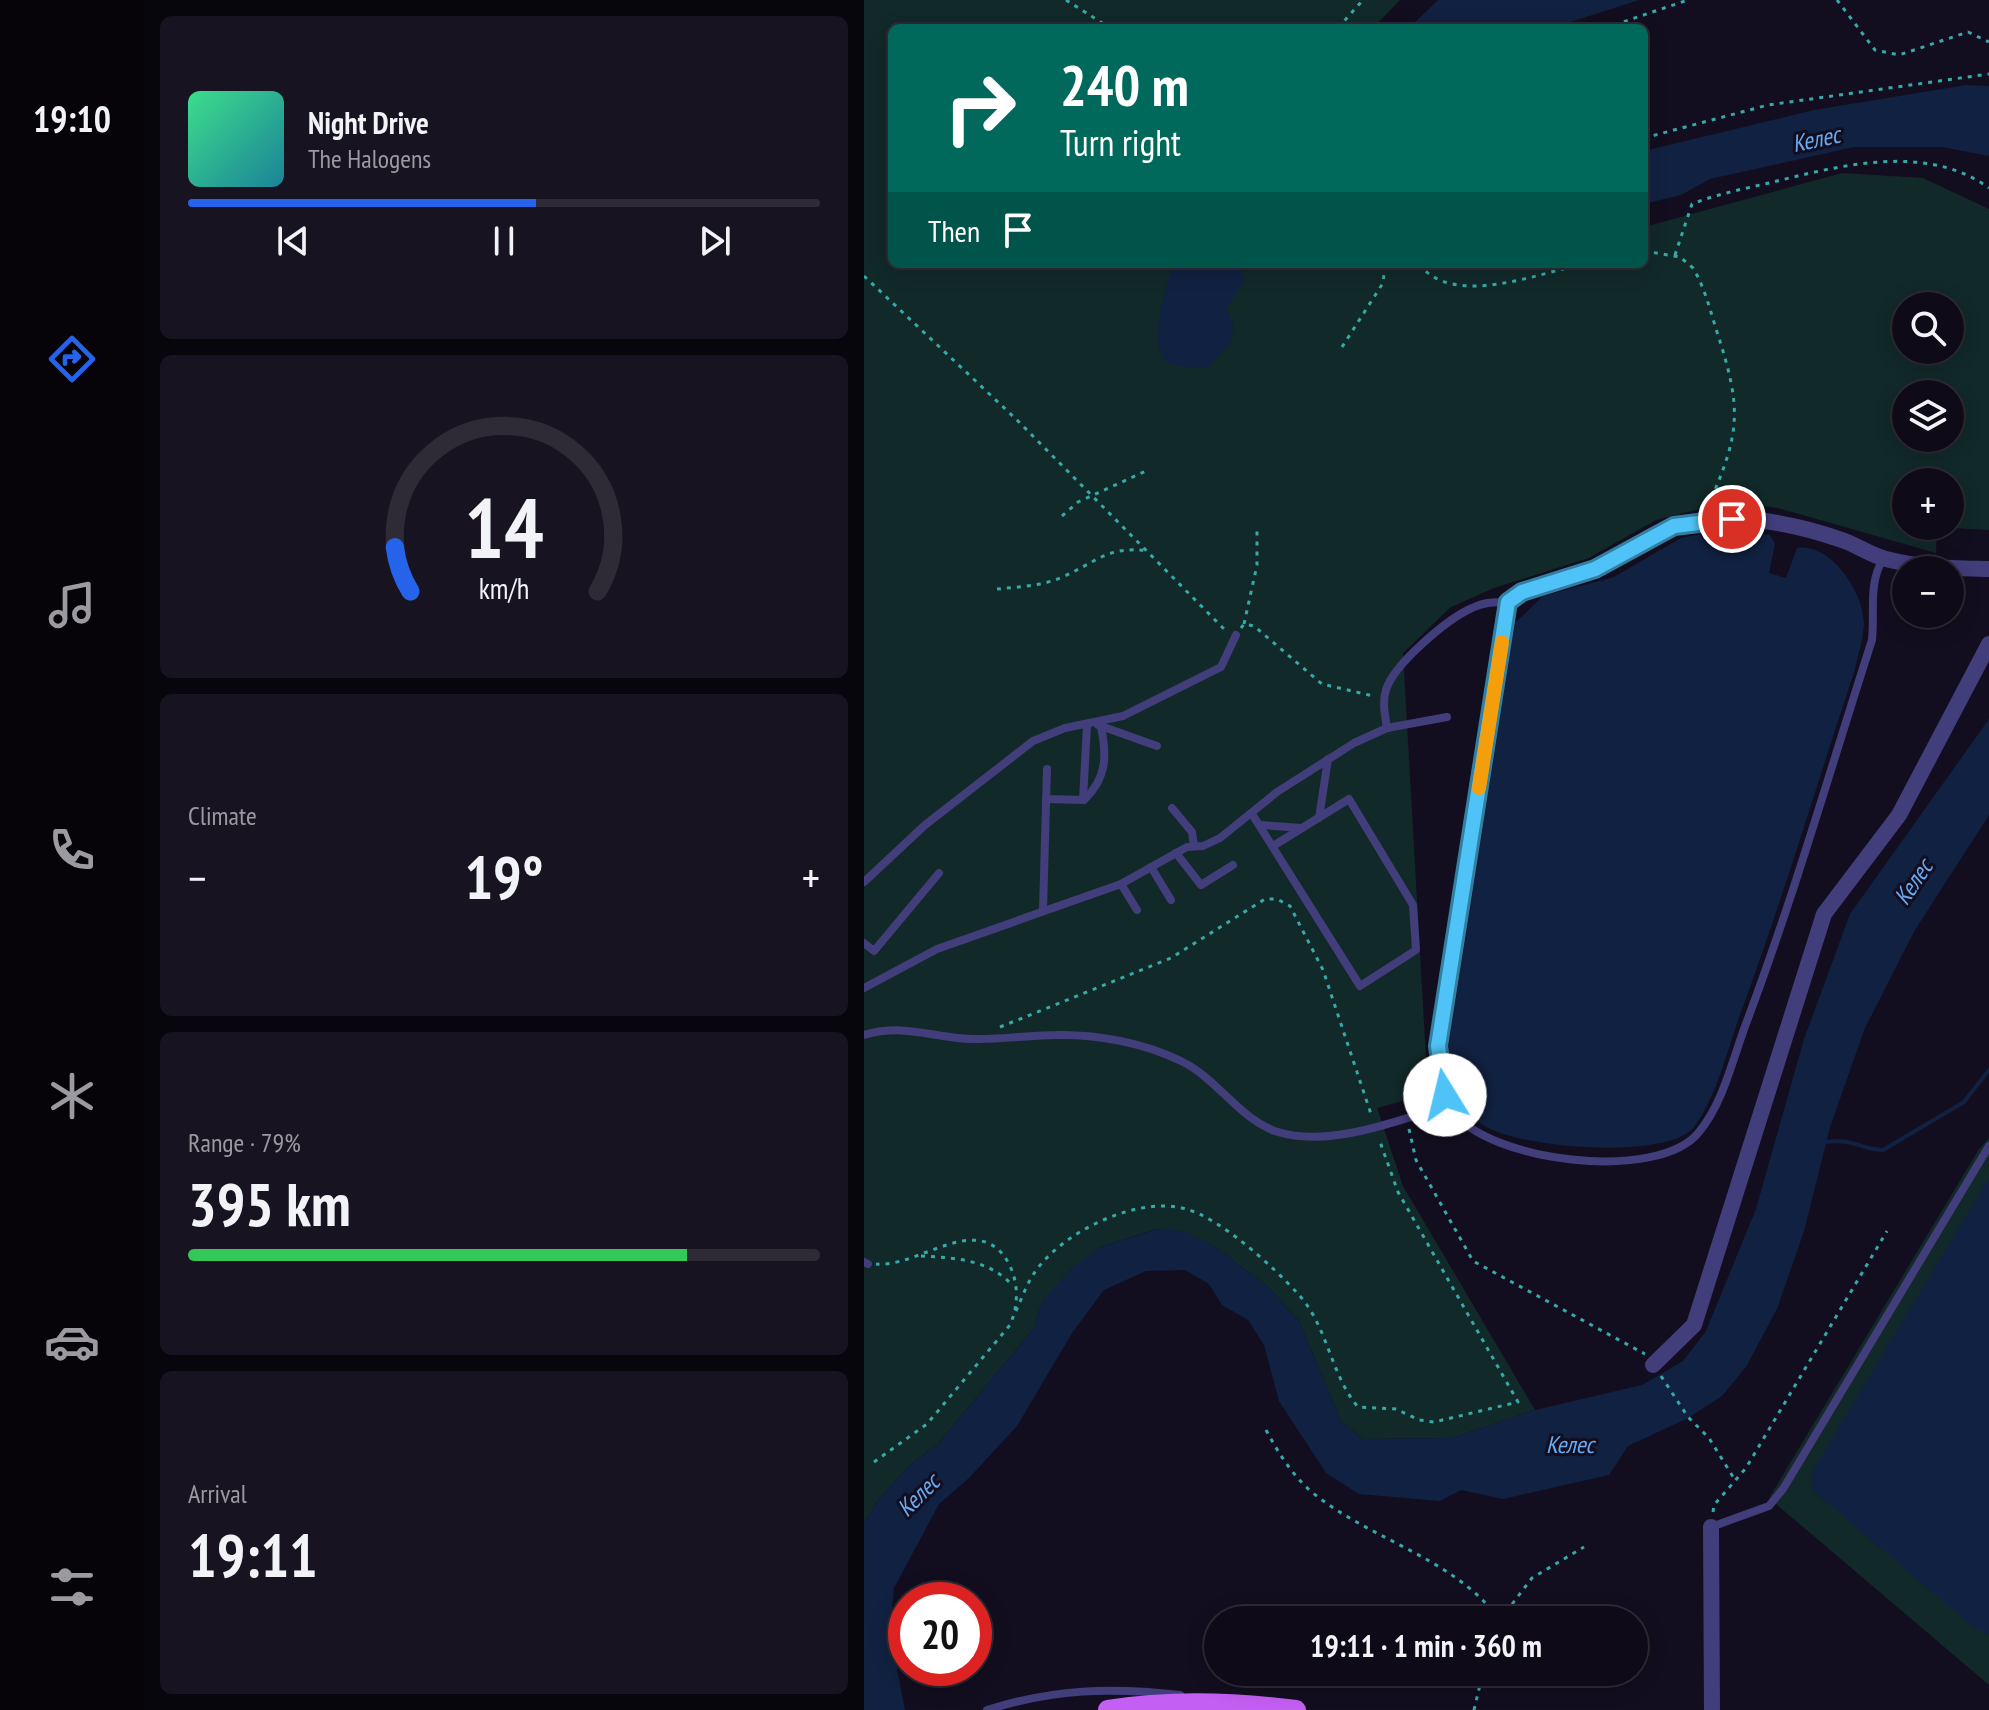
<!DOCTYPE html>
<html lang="en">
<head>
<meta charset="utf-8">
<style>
	body { margin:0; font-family:"PT Sans Narrow",sans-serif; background:#171320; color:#f1f3f6; height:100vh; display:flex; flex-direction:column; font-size:30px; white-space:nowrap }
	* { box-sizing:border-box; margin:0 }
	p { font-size:26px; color:#9b9aa1 }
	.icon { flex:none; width:44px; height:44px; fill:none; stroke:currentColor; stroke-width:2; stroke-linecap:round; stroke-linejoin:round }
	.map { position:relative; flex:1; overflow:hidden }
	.panel { display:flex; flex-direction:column; gap:16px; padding:16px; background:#08060d; width:720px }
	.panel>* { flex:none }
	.hud { position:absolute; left:24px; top:24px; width:760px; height:244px; border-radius:12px; box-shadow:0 4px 20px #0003,0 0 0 2px #2e2b36; background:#00695c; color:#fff; overflow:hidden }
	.buttons { position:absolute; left:1028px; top:292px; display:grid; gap:16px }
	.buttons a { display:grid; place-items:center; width:72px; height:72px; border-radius:50%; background:#0e0a17; box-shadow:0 4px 20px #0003,0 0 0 2px #2e2b36; font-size:40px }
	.speed { position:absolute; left:24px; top:1582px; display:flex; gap:16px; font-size:40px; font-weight:700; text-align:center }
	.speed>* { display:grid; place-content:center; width:104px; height:104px; border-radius:50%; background:#0e0a17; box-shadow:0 4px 20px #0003,0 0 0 2px #2e2b36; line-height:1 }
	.speed .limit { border:12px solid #d22; background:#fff; color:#111 }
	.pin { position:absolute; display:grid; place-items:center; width:68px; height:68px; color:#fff; margin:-34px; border:4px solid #fff; border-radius:50%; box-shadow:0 2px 8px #0007 }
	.me { position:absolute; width:88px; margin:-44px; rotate:351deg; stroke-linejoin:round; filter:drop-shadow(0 0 6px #0008) }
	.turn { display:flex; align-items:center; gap:28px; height:168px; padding:0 40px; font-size:36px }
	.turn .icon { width:104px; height:104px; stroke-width:2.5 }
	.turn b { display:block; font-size:56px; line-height:68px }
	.then { display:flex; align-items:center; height:76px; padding:0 40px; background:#0003; gap:16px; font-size:30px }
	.big { font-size:60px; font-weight:700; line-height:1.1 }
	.panel .widget { flex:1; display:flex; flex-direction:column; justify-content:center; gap:12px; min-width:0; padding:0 28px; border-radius:12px; background:#171320 }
	.panel .dial { align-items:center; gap:0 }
	.dial svg { height:208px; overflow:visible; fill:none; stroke:#2e2b36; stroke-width:7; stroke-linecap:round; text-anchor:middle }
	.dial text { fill:#f1f3f6; stroke:none }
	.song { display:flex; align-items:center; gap:24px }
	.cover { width:96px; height:96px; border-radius:12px; background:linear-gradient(135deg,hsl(150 70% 55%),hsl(190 70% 35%)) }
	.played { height:8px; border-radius:4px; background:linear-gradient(90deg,#2563eb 55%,#2e2b36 55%) }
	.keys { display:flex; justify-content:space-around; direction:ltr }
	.heat { display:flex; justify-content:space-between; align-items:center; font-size:44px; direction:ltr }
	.charge { height:12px; border-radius:6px; background:linear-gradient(90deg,#34c759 79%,#2e2b36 0) }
	.trip { position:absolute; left:340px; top:1606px; width:444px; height:80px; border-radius:40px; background:#0e0a17; box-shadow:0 4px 20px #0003,0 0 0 2px #2e2b36; font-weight:700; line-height:80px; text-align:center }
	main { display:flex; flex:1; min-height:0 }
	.tab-bar { display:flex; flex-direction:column; width:144px; justify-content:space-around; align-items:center; background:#060409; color:#9b9aa1 }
	.tab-bar .icon { width:56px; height:56px }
	.tab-bar .current { color:#2563eb }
	.tab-bar b { font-size:36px; color:#f1f3f6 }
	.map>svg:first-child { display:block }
</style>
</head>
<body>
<main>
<nav class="tab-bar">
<b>19:10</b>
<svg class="icon current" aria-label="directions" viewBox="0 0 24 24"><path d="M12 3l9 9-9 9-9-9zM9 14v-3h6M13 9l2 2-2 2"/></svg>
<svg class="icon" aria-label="music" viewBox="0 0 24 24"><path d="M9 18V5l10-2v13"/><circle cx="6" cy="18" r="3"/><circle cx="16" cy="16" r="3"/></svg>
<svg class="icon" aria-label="phone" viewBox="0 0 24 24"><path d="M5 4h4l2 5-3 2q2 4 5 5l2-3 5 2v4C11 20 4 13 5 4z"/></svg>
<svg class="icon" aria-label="climate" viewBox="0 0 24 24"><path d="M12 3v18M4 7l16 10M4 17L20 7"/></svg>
<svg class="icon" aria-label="car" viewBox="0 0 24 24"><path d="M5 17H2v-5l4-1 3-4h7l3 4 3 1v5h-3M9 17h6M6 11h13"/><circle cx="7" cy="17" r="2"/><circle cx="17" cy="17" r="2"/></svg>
<svg class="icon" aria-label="filters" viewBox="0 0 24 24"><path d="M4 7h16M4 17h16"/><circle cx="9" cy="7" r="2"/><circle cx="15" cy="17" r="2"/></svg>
</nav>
<section class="panel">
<div class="widget">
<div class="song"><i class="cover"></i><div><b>Night Drive</b><p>The Halogens</p></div></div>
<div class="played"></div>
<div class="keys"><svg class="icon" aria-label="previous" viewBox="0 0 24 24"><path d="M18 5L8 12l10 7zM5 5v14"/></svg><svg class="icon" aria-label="pause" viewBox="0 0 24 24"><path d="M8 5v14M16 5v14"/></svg><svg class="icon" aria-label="next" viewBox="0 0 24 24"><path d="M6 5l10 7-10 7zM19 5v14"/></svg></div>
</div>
<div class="widget dial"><svg viewBox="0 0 100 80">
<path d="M14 69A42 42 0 1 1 86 69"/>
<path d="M14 69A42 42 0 0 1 8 52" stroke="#2563eb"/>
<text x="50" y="56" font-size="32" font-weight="700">14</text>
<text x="50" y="72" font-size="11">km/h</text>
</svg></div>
<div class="widget"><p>Climate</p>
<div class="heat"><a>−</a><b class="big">19°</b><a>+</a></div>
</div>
<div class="widget"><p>Range · 79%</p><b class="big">395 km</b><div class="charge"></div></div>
<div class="widget"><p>Arrival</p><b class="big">19:11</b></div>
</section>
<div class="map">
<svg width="1125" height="1710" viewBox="0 0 1125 1710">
	<rect width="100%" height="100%" fill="#120e1f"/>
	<g fill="#122929" fill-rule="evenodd">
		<path d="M0,0H536L509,28H28V264H780V227L978,173L1059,178L1125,209V530L1073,527L1072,553L914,508L864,502L792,520L725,558L630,588L587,607L539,653L564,1094L513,1108L539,1186L671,1410L588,1438L499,1439L477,1421L435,1321L403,1286L351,1247L292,1229L236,1247L179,1300L170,1328L74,1444L47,1464L15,1499L0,1523ZM1042,306H1086V350H1042ZM1042,394H1086V438H1042ZM1042,482H1086V526H1042Z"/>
		<path d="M1125,1138V1685L905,1498L1115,1149Z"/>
	</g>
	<g fill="#112141">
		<path d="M574,0H775L688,28H545Z"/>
		<path d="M1102,85L1125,86V156L1078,147H990L846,179L817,195L780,204V151L950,110Z"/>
		<path d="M309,264H377L380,281L362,309L369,324L368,341L344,367C334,367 323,368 313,366C275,358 304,286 309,264Z"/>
		<path d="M866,528L906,535L911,544L905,573L922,578L933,548C967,542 1001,594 1000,625C999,639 994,655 991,669C953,784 918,901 876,1015C863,1051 853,1096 830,1127C803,1161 653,1148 619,1125C595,1108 588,1078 584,1050L651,623L679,596L750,577L817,538Z"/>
		<path d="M1125,719V815L1051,930L1001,1028L966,1127L940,1231L913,1309L882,1367L858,1396L824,1418L764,1446L745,1475L639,1499L597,1490L576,1501L495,1494L462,1473L415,1401L400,1345L384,1320L358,1305L345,1284L321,1270L282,1271L240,1290L208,1333L153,1426L105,1478L75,1504L30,1588L26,1632L41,1710H0V1523L15,1499L47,1464L74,1444L170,1328L179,1300L206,1270L236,1247L293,1229L320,1231L351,1247L403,1286L435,1321L477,1421L499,1439L588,1438L671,1410L778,1385L819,1361L842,1331L892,1209L940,1039L986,914Z"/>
		<path d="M1125,1178V1635L1109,1627L949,1491L948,1472Z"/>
	</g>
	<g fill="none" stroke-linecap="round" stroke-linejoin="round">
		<path stroke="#112141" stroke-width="4" d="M961,1142C991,1138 993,1149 1019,1150L1100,1102L1125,1070"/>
		<g stroke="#36a9a9" stroke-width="3" stroke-dasharray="4 6" stroke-linecap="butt">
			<path d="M202,0L246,28"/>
			<path d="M973,0L1011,50L1035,55L1104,32L1125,42"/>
			<path d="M95,28L96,27"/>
			<path d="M474,28L499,0"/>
			<path d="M741,28L824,0"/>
			<path d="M780,138L904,105L1125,74"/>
			<path d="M780,251L816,257L829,268C841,288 846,310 853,332C878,409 877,432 844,506"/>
			<path d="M811,255L828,204C853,194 879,189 905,183C974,166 1062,142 1125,188"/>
			<path d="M555,264C589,308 672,274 719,264"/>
			<path d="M0,276L152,419L362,631"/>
			<path d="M478,347L519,283L521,264"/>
			<path d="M198,516L214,502L282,471"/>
			<path d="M133,589C154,587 177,586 196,578C232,563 243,545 285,551"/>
			<path d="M380,624L393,565V526"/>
			<path d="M377,628L380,624L390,626L458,684L509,696"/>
			<path d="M136,1027L307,958L401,899H413L426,906L459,970L508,1117"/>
			<path d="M545,1129L552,1160L609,1261L781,1354"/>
			<path d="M57,1256C91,1258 125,1259 149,1286"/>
			<path d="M152,1311C158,1298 163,1283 171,1272C198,1232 274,1195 322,1209C356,1218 410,1267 434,1294C464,1326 466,1374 494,1407L532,1409L555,1420L570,1422L654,1402L534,1192L515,1139"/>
			<path d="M797,1376L824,1417L845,1438L871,1480"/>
			<path d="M402,1430C415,1454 428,1475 449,1493C508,1541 589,1557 636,1620"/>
			<path d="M10,1462L63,1424L146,1325C154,1307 155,1285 146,1266C117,1207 56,1268 12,1264"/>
			<path d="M849,1512L850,1505L882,1468L1023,1231"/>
			<path d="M636,1620L668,1578L720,1547"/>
			<path d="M610,1710L619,1672"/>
		</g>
		<g stroke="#423d7b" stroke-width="8">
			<path d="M234,725L293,746"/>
			<path d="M523,728C521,715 518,702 522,690C529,665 583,619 608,608C620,602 631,602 644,602L574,1046C575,1068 576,1092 589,1111C624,1162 795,1183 835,1132C860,1102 869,1057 883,1021C930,896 967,767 1008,640C1011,611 1004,584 1019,559"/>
			<path d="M182,799L219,800L223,725"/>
			<path d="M220,800C243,778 243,756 237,727"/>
			<path d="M308,808L328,832L330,846"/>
			<path d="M388,814L496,986L552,950L549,905L485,799L409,846"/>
			<path d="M455,818L464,759"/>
			<path d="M396,825L438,828"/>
			<path d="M312,853L337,885L369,865"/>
			<path d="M287,867L307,900"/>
			<path d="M0,882L61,825L169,741L201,728L259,716L357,667L372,635"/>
			<path d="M257,884L273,910"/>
			<path d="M179,910L183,769"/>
			<path d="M0,943L10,951L75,873"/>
			<path d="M0,988L73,949L257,884L323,847L339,846L356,838L413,792L490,743L523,728L583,717"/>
			<path d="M0,1035C42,1023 68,1038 108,1039C136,1040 165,1035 193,1035C233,1034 280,1043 317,1061C353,1078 377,1121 414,1132C467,1148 534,1120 586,1105"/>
			<path d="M0,1262L4,1264"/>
			<path d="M847,1527L905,1506L919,1489L1125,1146"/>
			<path d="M123,1710C189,1689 247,1687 316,1695"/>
		</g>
		<g stroke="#423d7b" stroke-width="16">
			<path d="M644,602C671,583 705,581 735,567C761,555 782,535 810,526C862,510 927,522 978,540C993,545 1006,555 1022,559C1056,568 1090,568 1125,569"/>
			<path d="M789,1365L830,1325L960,914L1035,815L1125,644"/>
			<path d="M847,1527L848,1710"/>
		</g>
		<path stroke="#c45ff4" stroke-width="20" d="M244,1710C307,1700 369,1702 432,1710"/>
	</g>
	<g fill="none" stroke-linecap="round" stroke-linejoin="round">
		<g stroke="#337fa1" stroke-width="20">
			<path id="route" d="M581,1095L574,1046L644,602L658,592L731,569L810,526L868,519"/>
		</g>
		<use href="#route" stroke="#4fc3f7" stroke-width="14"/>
		<path stroke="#f59e0b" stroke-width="14" d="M615,788L638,642"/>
	</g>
	<g text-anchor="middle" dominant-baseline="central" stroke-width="6" stroke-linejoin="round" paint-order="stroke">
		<g font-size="24" font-style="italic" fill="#66abf4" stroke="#120e1f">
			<text transform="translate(952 139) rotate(-12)">Келес</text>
			<text transform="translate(1049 882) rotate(-56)">Келес</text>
			<text x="706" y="1444">Келес</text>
			<text transform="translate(54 1495) rotate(-45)">Келес</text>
		</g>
	</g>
</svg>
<div class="buttons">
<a><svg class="icon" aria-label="search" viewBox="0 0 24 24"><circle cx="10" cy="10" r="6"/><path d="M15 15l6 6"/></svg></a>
<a><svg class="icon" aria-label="layers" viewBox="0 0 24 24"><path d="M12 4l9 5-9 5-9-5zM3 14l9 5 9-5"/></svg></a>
<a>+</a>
<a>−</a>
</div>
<div class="speed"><div class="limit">20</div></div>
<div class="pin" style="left:868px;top:519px;background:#d93025"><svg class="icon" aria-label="arrive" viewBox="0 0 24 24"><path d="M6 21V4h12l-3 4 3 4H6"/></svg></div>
<svg class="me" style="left:581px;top:1095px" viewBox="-20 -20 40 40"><circle r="19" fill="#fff"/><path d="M0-13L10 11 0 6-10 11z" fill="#4fc3f7"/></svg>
<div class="trip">19:11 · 1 min · 360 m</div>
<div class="hud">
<div class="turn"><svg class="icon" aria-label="right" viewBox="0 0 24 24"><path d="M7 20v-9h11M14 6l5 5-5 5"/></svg><div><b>240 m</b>Turn right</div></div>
<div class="then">Then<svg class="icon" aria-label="arrive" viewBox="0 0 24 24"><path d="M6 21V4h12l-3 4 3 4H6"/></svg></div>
</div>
</div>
</main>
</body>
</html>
